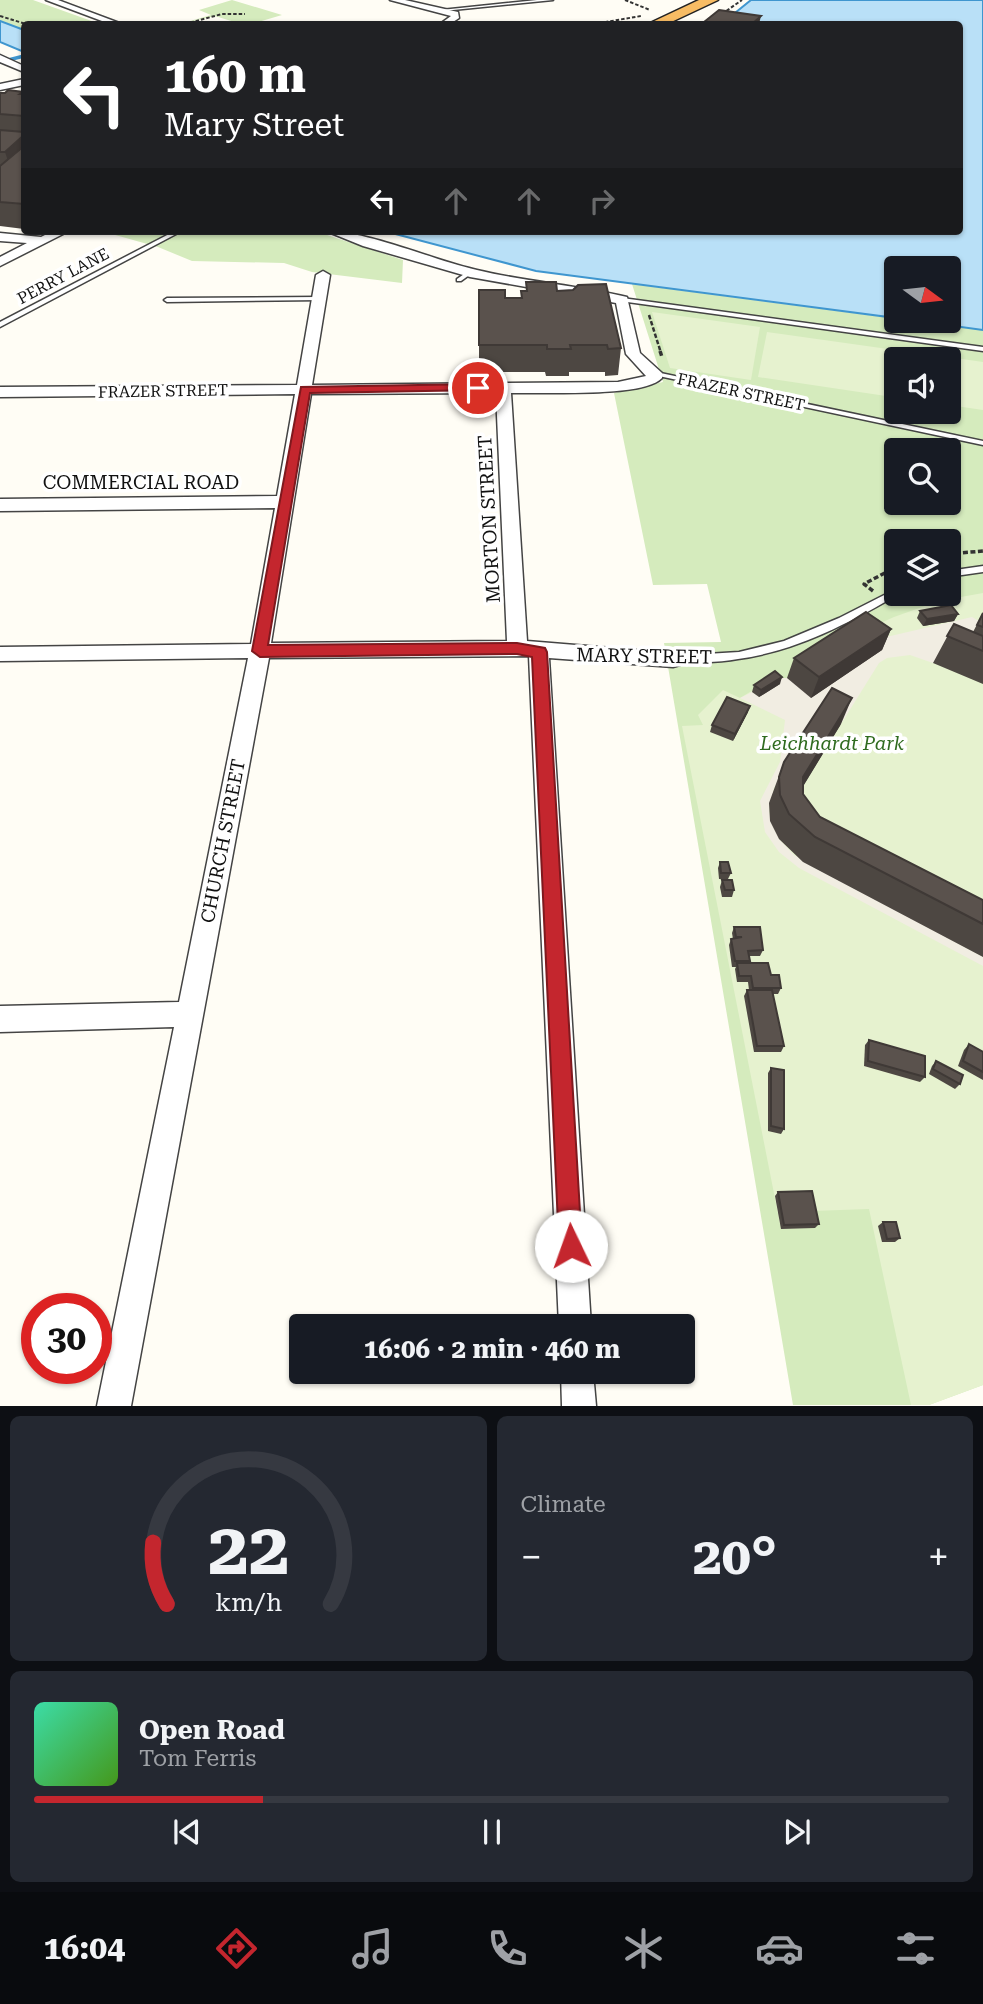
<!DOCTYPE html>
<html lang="en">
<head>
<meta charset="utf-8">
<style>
	body { margin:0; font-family:"Roboto Serif",serif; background:#242831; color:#f1f3f6; height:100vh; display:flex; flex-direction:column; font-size:26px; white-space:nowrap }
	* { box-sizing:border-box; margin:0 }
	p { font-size:23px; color:#9ea1a6 }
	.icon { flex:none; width:38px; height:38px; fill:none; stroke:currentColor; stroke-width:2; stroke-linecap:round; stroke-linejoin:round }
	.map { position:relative; height:1406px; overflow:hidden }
	.details { display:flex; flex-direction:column; gap:10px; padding:10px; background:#0d0f14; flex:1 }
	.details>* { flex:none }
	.banner { position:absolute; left:21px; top:21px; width:942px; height:214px; border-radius:7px; box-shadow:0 2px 5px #0004; background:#202124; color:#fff; overflow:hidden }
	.needle { width:46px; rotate:105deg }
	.fabs { position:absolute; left:884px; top:256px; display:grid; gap:14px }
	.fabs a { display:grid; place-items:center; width:77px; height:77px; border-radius:7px; background:#171b24; box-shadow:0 2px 5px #0004; font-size:35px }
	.speed { position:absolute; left:21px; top:1293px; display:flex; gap:14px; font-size:35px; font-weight:700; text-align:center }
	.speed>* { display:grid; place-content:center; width:91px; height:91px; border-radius:50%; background:#171b24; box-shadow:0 2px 5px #0004; line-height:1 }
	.speed .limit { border:10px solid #d22; background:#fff; color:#111 }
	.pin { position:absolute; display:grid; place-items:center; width:60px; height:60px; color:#fff; margin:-30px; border:4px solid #fff; border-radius:50%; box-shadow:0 2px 7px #0007 }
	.me { position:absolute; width:77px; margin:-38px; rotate:357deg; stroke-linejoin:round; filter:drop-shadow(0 0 5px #0008) }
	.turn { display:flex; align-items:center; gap:24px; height:147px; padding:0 28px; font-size:32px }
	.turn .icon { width:91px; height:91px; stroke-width:2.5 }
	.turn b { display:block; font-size:49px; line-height:60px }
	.lanes { display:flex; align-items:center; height:66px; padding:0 28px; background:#0003; justify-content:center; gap:35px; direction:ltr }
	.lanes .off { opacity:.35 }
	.big { font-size:52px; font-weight:700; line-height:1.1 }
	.details .widget { flex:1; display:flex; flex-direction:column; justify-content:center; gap:10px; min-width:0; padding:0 24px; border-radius:10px; background:#242831 }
	.details .dial { align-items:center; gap:0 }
	.dial svg { height:182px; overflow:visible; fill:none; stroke:#363941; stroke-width:7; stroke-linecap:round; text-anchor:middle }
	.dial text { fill:#f1f3f6; stroke:none }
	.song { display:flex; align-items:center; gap:21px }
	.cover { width:84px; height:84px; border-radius:10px; background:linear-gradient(135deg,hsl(160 70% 55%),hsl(100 70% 35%)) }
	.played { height:7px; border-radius:4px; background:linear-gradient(90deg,#c4262e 25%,#363941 25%) }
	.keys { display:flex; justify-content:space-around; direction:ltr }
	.heat { display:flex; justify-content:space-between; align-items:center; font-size:38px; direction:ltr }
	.details .tiles { flex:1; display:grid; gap:10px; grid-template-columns:1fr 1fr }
	.widget:last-child { grid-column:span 2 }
	.trip { position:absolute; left:289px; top:1314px; width:406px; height:70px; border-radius:7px; background:#171b24; box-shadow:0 2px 5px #0004; font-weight:700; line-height:70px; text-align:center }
	.menu { display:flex; height:112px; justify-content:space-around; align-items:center; background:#090b0e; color:#9ea1a6 }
	.menu .icon { width:49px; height:49px }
	.menu .current { color:#c4262e }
	.menu b { font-size:32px; color:#f1f3f6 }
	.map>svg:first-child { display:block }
</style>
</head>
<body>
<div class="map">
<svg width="983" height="1406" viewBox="0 0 983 1406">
	<rect width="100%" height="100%" fill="#fffdf5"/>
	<g fill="#d5ebbd" fill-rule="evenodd">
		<path d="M0,0H33L100,24H24V30L0,21Z"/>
		<path d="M232,0L282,15L251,24H241L215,16L180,24L211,15L199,10Z"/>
		<path d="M101,231H315L403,260L402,283L312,272L284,263L192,261L158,247Z"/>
		<path d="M632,284L983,330V1385L929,1405H793L664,643L721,642L707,584L653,585L614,393L663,382ZM896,359H948V411H896ZM896,450H948V502H896ZM896,541H948V593H896Z"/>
	</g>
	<g fill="#e6f2cf">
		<path d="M652,312L760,327L751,380L670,368Z"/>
		<path d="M767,332L888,349L886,396L758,377Z"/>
		<path d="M898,350L983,362V410L949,405L948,359H898Z"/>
		<path d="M983,593V1385L929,1405H911L869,1209L812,1211L815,1228L781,1229L682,726L703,725L698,715L723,690L740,698L773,678H787L858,633L894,617L939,601Z"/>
	</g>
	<path fill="#f1ede2" d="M972,617L979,621L963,652L933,663L910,655L887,658L879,663L841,724L821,715L774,788L769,812L779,839L794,855L983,957V966L799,868L779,852L765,832L760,801L780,762L785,720L740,698L752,692L759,697L773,678H787L869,641Z"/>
	<g fill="#b9e0f7" stroke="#3f96cf" stroke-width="2">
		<path d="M751,0H983V330L910,320H948V268H896V318L536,271L384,231H959V24H750L725,21Z"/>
		<path d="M0,21L24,30V52L0,42Z"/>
	</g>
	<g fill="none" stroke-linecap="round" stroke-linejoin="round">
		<path stroke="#3f96cf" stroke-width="3.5" d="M0,62L24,56"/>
		<g stroke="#444" stroke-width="3">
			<g id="service">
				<path d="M537,0H553L443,11L441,10Z"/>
				<path d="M173,232L178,233L0,327V322Z"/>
				<path d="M470,270L473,272L472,273L461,281H457V279Z"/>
				<path d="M319,297L321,298V300L167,302L164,300L167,298Z"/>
				<path d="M622,298L983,347V351L620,301V299Z"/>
				<path d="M651,371L983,441V445L654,375L650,373Z"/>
				<path d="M983,566V572L948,577V571Z"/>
				<path d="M896,589V593L899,594C849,623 797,651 738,659C717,663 695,662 673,664L668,660L673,656L739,652L784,641L839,618Z"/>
			</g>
		</g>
		<g stroke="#444" stroke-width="3">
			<g id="minor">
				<path d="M46,0H58L122,24H110Z"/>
				<path d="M390,0H405L458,12L459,18L450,24H440L451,16Z"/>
				<path d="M0,55L24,66V72L0,62Z"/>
				<path d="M24,79V85L0,90V84Z"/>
				<path d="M53,231H69L0,266V257L27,243L0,241V233L41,237Z"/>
				<path d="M326,231C367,231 433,260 477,270C527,282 578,285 627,297L640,353L662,373V378C644,398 541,392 511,393L527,641L673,653L680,655L683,660L680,665L673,667L549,658L591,1326H559L529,656L269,658L131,1406H97L174,1027L0,1032V1006L179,1002L248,658L0,661V647L251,644L275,508L0,511V499L277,496L295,394L0,397V387L297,385L316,275L323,271L330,275L312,385L618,382L646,376L626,354L616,303L470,277L363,246ZM496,393L507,641L271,643L311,394Z"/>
				<path d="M561,1372H593L596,1406H562Z"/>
			</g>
		</g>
		<g stroke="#222" stroke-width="3">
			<path id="trunk" d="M699,0H718L667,24H648Z"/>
		</g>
		<g stroke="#333" stroke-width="2" stroke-dasharray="3.5 2" stroke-linecap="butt">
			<path d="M625,0L650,10"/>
			<path d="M722,14L742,0"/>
			<path d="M0,16L26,24"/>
			<path d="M185,24L222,14H245"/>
			<path d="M594,24L641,16"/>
		</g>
		<path stroke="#333" stroke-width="2.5" stroke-dasharray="4.5 2" stroke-linecap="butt" d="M649,315L661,353"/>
		<g stroke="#333" stroke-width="3.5" stroke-dasharray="5 2.5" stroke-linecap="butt">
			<path d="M660,351L662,357"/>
			<path d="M948,554L983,551"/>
			<path d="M873,591L864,584L896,567"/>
		</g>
		<use href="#service" fill="#fff" fill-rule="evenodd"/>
		<use href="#minor" fill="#fff" fill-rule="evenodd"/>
		<use href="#trunk" fill="#f7bc64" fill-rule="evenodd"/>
	</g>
	<g fill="#4d4742">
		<path d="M0,93L24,94V229L0,226Z"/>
		<path d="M526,282L557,291L621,348L618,375L605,376V372H569V376H546L545,372H479V290L505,298H521L526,291Z"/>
		<path d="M920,611L958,614L954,621L923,626L917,618Z"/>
		<path d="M983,613V684L933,663L954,624L973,632Z"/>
		<path d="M891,629L882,650L811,698L787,678L794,658Z"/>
		<path d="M780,684L759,697L752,692L754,685Z"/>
		<path d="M748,712L733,741L710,732L712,725Z"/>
		<path d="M841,724L803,786V794L820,817L983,900V957L803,862L779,839L770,821L769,803L784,762Z"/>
		<path d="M720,862L731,873L728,879H719L718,868Z"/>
		<path d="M722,880L734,890L732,897H722L720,887Z"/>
		<path d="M734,927L763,950L760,956H749L750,961L749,963L771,975L781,988L778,994H773L784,1046L781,1052H754L744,996L747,990H749L748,982H737L735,969L736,967H732L729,945L731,939H733L732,933Z"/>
		<path d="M869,1040L925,1077L920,1082L864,1066L865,1045Z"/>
		<path d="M969,1044L983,1052V1080L958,1066L964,1050Z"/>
		<path d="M936,1061L960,1084L955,1089L929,1074L932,1066Z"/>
		<path d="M771,1068L784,1129L781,1134L768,1131V1073Z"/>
		<path d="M778,1192L819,1224L815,1228L781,1229L775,1196Z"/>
		<path d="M883,1222L900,1238L895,1242H882L878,1226Z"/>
	</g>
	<g fill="#3f3936">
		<path d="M761,16L759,24H752Z"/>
		<path d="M24,135V166L13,176L5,152Z"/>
		<path d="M958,614L954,621L923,626L927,619Z"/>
		<path d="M891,629L882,650L811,698L819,677Z"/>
		<path d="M782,677L780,684L759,697L761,690Z"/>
		<path d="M852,698L841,724L793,803L803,777Z"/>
		<path d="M750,706L748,712L733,741L735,734Z"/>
	</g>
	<g fill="#5a524d" stroke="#3f3936" stroke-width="2">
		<path d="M719,10L761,16L752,24H718L704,22Z"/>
		<path d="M8,90L23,92L20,94H24V116L0,114V93H5Z"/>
		<path d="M0,130L24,132V135L5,152H0Z"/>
		<path d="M24,146V204L0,202V166Z"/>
		<path d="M526,282H556L557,291L573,290L578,285L606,284L621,348L608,349L607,345H570L571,349H547V345H479V290H505V298H522L521,291H527Z"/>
		<path d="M951,605L958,614L927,619L920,611Z"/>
		<path d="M866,612L891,629L819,677L794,658Z"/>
		<path d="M983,613V627L977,625Z"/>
		<path d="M954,624L983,636V651L947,636Z"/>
		<path d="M775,671L782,677L761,690L754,685Z"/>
		<path d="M832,688L852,698L803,777V794L820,817L983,900V924L815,837L789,814L780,795L779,777L784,762Z"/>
		<path d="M727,697L750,706L735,734L712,725Z"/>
		<path d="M720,862H728L731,873H721Z"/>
		<path d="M722,880H732L734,890H725Z"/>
		<path d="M734,927H760L763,950L748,951L750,961H735L731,939L742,937H736Z"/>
		<path d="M737,963H768L771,975H779L781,988H753L751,976H739Z"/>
		<path d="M747,990H772L784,1046H757Z"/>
		<path d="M869,1040L925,1056V1077L868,1061Z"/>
		<path d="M969,1044L983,1052V1072L963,1061Z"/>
		<path d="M936,1061L963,1075L960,1084L933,1069Z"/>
		<path d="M771,1068L784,1070V1129L771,1126Z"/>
		<path d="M812,1191L819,1224L784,1225L778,1192Z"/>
		<path d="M883,1222H896L900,1238L887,1239Z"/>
	</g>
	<path fill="#c4262e" stroke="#7f191e" stroke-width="2" d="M478,384L482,385V390L310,393L268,645L517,643L545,648L547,652L582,1246L579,1254L571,1257L562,1254L559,1246L532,657L517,654L260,657L252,651L301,387Z"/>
	<g text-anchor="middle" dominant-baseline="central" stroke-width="7" stroke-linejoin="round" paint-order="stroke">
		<g font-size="16" fill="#111" stroke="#fff">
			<text transform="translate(63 276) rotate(-28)">PERRY LANE</text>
			<text transform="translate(163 391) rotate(-1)">FRAZER STREET</text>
			<text transform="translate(741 392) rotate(12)">FRAZER STREET</text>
		</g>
		<g font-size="19" fill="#111" stroke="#fff">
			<text x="141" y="482">COMMERCIAL ROAD</text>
			<text transform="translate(489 519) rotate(-93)">MORTON STREET</text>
			<text transform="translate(644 656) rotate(1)">MARY STREET</text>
			<text transform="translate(223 841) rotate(-79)">CHURCH STREET</text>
		</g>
		<g font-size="19" font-style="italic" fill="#2f6b1f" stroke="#fff">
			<text x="832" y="743">Leichhardt Park</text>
		</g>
	</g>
</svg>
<div class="fabs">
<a><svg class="needle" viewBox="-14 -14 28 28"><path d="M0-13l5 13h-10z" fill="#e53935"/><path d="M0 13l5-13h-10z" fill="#9ea1a6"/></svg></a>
<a><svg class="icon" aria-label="sound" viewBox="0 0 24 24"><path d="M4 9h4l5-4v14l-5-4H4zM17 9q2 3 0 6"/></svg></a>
<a><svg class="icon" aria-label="search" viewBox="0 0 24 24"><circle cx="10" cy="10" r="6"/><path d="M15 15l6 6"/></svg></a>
<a><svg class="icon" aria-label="layers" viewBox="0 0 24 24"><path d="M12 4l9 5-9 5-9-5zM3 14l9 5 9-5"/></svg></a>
</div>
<div class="speed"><div class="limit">30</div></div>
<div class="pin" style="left:478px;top:388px;background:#d93025"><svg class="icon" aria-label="arrive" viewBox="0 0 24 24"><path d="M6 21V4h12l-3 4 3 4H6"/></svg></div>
<svg class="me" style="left:571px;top:1246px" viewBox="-20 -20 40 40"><circle r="19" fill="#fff"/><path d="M0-13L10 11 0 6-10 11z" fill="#c4262e"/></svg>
<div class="trip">16:06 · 2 min · 460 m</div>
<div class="banner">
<div class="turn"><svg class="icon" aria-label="left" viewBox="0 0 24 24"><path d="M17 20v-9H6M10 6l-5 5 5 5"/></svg><div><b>160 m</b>Mary Street</div></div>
<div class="lanes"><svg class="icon" aria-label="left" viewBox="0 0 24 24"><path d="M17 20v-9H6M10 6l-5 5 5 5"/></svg><svg class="icon off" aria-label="ahead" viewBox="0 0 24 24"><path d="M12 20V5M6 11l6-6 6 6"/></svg><svg class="icon off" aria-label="ahead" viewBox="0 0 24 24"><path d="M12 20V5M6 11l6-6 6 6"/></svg><svg class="icon off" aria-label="right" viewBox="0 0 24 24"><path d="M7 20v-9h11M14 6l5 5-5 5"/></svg></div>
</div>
</div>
<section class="details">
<div class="tiles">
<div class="widget dial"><svg viewBox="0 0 100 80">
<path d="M14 69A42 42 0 1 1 86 69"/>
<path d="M14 69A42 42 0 0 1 8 42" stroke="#c4262e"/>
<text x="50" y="56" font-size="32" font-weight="700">22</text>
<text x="50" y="72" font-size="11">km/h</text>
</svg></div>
<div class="widget"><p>Climate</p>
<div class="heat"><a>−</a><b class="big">20°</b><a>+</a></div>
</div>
<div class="widget">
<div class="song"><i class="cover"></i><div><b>Open Road</b><p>Tom Ferris</p></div></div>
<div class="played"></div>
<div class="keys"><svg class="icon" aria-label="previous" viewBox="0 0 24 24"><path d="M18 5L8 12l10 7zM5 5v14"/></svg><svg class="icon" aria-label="pause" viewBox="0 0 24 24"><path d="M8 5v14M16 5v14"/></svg><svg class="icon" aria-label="next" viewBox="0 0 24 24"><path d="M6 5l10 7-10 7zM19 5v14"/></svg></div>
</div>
</div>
</section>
<nav class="menu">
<b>16:04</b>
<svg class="icon current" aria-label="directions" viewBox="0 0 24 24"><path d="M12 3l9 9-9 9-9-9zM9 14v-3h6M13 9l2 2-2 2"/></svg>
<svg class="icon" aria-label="music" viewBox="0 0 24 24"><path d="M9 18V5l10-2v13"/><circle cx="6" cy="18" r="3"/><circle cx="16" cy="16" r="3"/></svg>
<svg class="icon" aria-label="phone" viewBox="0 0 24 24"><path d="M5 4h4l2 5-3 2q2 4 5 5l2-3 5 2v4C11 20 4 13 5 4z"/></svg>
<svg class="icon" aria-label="climate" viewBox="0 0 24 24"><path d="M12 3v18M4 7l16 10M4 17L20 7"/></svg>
<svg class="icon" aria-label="car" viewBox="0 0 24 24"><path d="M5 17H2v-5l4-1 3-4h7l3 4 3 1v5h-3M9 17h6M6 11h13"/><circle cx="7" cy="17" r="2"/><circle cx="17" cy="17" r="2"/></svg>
<svg class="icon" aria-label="filters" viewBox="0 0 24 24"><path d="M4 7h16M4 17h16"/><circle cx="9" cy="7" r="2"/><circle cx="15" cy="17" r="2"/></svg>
</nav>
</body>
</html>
